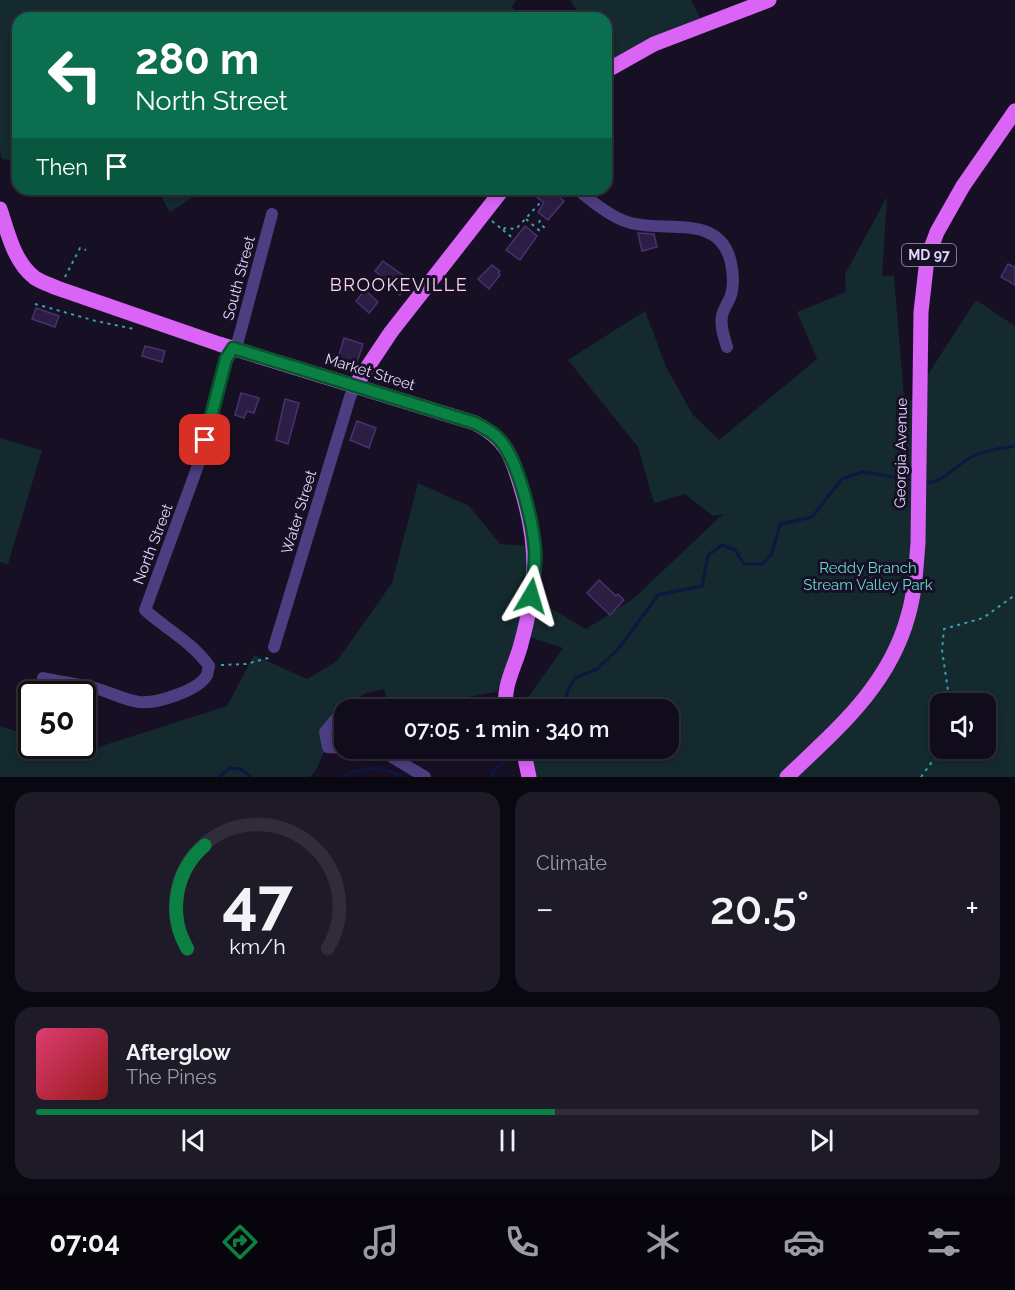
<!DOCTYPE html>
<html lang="en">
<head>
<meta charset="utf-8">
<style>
	body { margin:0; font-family:Raleway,sans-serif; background:#1e1a28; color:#f1f3f6; height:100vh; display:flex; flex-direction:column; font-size:22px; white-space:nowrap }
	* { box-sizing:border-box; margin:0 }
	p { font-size:20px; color:#9c9ba3 }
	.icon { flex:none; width:33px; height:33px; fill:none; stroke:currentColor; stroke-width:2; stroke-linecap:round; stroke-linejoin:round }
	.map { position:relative; height:777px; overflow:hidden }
	.panel { display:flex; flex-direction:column; gap:15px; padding:15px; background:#09070f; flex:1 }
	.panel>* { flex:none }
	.banner { position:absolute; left:12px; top:12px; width:600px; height:183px; border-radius:18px; box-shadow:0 3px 9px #0003,0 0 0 2px #302c3a; background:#0b6e4f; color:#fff; overflow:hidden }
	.tools { position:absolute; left:930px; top:693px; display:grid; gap:12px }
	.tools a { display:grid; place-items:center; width:66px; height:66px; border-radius:12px; background:#110c1b; box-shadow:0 3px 9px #0003,0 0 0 2px #302c3a; font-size:30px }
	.speed { position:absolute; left:18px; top:681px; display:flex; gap:12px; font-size:30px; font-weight:700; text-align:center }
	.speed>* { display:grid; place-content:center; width:78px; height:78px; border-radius:50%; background:#110c1b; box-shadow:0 3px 9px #0003,0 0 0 2px #302c3a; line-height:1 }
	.speed .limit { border:3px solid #111; border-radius:9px; background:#fff; color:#111 }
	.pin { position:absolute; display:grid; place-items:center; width:51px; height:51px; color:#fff; margin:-26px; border-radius:12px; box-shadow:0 3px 9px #0006 }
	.me { position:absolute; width:66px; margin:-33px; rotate:7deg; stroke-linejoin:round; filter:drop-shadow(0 0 4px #0008) }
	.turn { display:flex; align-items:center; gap:21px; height:126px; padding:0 24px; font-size:27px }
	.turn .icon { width:78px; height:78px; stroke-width:2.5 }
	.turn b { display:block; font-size:42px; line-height:51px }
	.then { display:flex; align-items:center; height:57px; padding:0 24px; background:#0003; gap:12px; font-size:22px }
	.big { font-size:45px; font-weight:600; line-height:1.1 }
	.panel .widget { flex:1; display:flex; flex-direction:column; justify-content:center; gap:9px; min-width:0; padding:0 21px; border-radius:18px; background:#1e1a28 }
	.panel .dial { align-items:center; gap:0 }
	.dial svg { height:156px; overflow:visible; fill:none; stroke:#302c3a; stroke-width:7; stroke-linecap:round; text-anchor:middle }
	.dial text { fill:#f1f3f6; stroke:none }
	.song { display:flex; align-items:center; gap:18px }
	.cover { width:72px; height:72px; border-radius:9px; background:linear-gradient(135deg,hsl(340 70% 55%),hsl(0 70% 35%)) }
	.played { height:6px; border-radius:3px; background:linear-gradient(90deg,#0b8043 55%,#302c3a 55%) }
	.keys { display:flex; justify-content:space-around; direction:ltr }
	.heat { display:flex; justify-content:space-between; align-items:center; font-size:33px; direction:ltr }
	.panel .tiles { flex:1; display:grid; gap:15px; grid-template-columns:1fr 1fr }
	.widget:last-child { grid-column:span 2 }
	.trip { position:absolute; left:334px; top:699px; width:345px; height:60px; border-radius:18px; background:#110c1b; box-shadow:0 3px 9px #0003,0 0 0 2px #302c3a; font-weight:600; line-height:60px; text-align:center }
	.menu { display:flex; height:96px; justify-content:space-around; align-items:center; background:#07050b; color:#9c9ba3 }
	.menu .icon { width:42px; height:42px }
	.menu .current { color:#0b8043 }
	.menu b { font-size:27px; color:#f1f3f6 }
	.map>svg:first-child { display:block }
</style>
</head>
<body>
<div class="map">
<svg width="1015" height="777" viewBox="0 0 1015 777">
	<rect width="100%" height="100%" fill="#171024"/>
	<g fill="#142a2e" fill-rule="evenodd">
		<path d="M0,0H516L512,7L520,18H18V161L2,159L0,151Z"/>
		<path d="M570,0H691L700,18L655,36L610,60L606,54V18H582Z"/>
		<path d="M157,189H206L170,212Z"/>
		<path d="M887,197L882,276H894L905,410L976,300L1015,326V777H522L515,749L669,748V710L520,709L563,648L530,637L537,600L586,629L633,599L723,514L713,516L685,494L654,503L638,447L568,360L645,311L666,367L693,415L719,440L817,359L797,312L846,292L845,274ZM940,704H986V748H940Z"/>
		<path d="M0,438L42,450L8,564L0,562Z"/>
		<path d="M418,483L469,506L500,544L528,546C527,596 519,646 497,692L389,710L384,689L366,693L344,705L316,770L310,777H0V726L31,736L32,746H62L83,752L227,706L254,655L307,679L337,661L392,583Z"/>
	</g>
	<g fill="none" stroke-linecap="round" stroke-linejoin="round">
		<g stroke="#0d1740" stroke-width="3">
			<path d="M924,482C943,485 957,463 973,456C987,450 1001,448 1015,446"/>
			<path d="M563,710L568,690L575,678L597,669L620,647L658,595L702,586L708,555L722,545L735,550L744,564H763L772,553L780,524L812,517L842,479L862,472L915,480"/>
			<path d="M219,777L230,768L241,769L251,777"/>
			<path d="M342,777C364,766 380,765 402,777"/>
			<path d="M492,777L493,772L513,752"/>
		</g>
	</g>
	<g fill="#2c1d44" stroke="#48316f" stroke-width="1.5">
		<path d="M527,189H550L564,201L548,220L538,212L544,203Z"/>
		<path d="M525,226L537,236L520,260L506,250Z"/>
		<path d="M638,233L654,234L657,247L642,251Z"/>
		<path d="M383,261L411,281L400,295L389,287L391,285L375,271Z"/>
		<path d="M1008,264L1015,267V285L1001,277Z"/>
		<path d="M492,265L500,271L498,273L500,275L489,289L478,279Z"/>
		<path d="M365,290L378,302L369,313L356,301Z"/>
		<path d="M36,308L59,316L55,327L32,319Z"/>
		<path d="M344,338L363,344L355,368L337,362Z"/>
		<path d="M145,346L165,351L162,362L142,356Z"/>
		<path d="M241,393L259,398L254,413L247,411L244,418L235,415Z"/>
		<path d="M285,399L299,403L288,444L276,440Z"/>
		<path d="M357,421L376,428L369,448L350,440Z"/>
		<path d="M599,580L616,596L618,594L624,600L610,615L587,593Z"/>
	</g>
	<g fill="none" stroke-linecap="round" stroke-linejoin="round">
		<g stroke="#37a1b0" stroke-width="2" stroke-dasharray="3 4.5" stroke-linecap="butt">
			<path d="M526,219L541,232"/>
			<path d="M540,220L539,223L545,228"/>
			<path d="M492,221L503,230L505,228L516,229L539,204L542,206"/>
			<path d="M503,230L514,239"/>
			<path d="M65,277L80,248L86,250"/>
			<path d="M35,304L96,321L134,329"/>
			<path d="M221,665L246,664L268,658L269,655"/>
			<path d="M952,704L949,697L942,650L944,629L983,618L1015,595"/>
			<path d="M921,777L942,748"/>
		</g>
		<g stroke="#4c3e80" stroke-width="12">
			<path d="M577,189C591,201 613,219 631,223C668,233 720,213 731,263C733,273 734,285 731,295C729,302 723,309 722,316C720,327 724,337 727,347"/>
			<path d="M274,647L350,397L355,386"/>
			<path d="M43,678C61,682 80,684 98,689C112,693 124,700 139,702C156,704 198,691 207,675C208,672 208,669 209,666C192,642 166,629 145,610L200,460L226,359L238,341L272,214"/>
			<path d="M345,719H336L325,732L328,747L345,748"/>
			<path d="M346,748L378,751"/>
			<path d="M377,748L378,751L387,754L425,777"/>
		</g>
		<g stroke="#d964f6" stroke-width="15">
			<path d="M606,71L654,44L769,0"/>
			<path d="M0,209C8,233 14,262 35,278C41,282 50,285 57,288L219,344L475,423C508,440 512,457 522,491C539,549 537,586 521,644C516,665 501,688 507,710"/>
			<path d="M355,386L391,332L503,189"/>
			<path d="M523,748L529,777"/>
			<path d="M787,777C837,729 889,686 908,616C915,593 916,567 918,543L921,312L927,259L937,232L963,186L1015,111"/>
		</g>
	</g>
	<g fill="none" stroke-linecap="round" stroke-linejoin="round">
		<g stroke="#07532c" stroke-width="15">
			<path id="route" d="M205,440L226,359L233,348L475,423C483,427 491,431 498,438C518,457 533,523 535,550C536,566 533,581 531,596"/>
		</g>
		<use href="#route" stroke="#0b8043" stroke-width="10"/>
	</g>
	<g text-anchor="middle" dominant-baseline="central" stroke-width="6" stroke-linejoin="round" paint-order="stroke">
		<rect fill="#171024" stroke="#a49bbb" stroke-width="1.5" x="902" y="244" width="54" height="22" rx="4.5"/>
		<g font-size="14" font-weight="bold" fill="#e1d6fc">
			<text x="929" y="255">MD 97</text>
		</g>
		<g font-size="15" fill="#e1d6fc" stroke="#171024">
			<text transform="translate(239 278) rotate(-75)">South Street</text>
			<text transform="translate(370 372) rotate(17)">Market Street</text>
			<text transform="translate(901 453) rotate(-89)">Georgia Avenue</text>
			<text transform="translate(299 512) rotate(-73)">Water Street</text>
			<text transform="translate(153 544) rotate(-69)">North Street</text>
		</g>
		<g font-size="15" fill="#66d8d0" stroke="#171024">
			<text x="868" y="568">Reddy Branch<tspan x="868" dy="17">Stream Valley Park</tspan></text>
		</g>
		<g font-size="18" letter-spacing="1.5" fill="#fdd8e9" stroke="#171024">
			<text x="399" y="284">BROOKEVILLE</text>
		</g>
	</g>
</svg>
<div class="tools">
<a><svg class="icon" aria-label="sound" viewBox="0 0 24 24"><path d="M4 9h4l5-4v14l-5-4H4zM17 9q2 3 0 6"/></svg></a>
</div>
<div class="speed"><div class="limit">50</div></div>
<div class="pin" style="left:205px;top:440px;background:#d93025"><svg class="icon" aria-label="arrive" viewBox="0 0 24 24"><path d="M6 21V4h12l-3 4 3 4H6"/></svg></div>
<svg class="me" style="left:531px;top:596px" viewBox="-20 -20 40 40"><path d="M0-17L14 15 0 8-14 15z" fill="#0b8043" stroke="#fff" stroke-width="4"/></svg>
<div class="trip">07:05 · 1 min · 340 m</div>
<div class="banner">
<div class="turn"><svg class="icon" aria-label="left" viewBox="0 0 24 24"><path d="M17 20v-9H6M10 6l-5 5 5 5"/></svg><div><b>280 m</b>North Street</div></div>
<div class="then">Then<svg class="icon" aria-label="arrive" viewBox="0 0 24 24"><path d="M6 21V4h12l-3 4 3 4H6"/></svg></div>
</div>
</div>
<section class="panel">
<div class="tiles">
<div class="widget dial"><svg viewBox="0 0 100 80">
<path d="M14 69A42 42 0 1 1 86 69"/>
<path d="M14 69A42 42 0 0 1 23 16" stroke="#0b8043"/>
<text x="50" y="56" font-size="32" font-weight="700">47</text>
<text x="50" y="72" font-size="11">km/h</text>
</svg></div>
<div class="widget"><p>Climate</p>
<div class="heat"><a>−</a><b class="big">20.5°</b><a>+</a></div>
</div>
<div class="widget">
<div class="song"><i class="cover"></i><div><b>Afterglow</b><p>The Pines</p></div></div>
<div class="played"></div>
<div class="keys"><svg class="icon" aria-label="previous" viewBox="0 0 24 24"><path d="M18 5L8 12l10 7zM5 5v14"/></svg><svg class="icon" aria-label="pause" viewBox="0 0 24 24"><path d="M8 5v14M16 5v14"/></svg><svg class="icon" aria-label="next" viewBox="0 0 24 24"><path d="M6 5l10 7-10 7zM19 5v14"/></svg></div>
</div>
</div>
</section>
<nav class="menu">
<b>07:04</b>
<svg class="icon current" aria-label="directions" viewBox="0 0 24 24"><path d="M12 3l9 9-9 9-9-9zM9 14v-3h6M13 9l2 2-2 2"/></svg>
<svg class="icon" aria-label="music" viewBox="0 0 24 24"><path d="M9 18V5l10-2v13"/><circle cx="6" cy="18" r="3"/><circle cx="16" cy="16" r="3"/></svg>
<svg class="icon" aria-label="phone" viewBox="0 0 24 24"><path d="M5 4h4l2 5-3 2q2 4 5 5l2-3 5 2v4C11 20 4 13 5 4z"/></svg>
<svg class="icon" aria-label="climate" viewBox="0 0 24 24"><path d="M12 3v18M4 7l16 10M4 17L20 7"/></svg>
<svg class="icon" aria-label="car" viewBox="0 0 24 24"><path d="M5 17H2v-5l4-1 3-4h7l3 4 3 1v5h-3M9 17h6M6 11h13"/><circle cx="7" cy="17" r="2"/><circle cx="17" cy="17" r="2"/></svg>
<svg class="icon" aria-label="filters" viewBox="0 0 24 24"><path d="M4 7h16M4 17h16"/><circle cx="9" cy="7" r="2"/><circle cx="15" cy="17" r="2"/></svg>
</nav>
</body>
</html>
